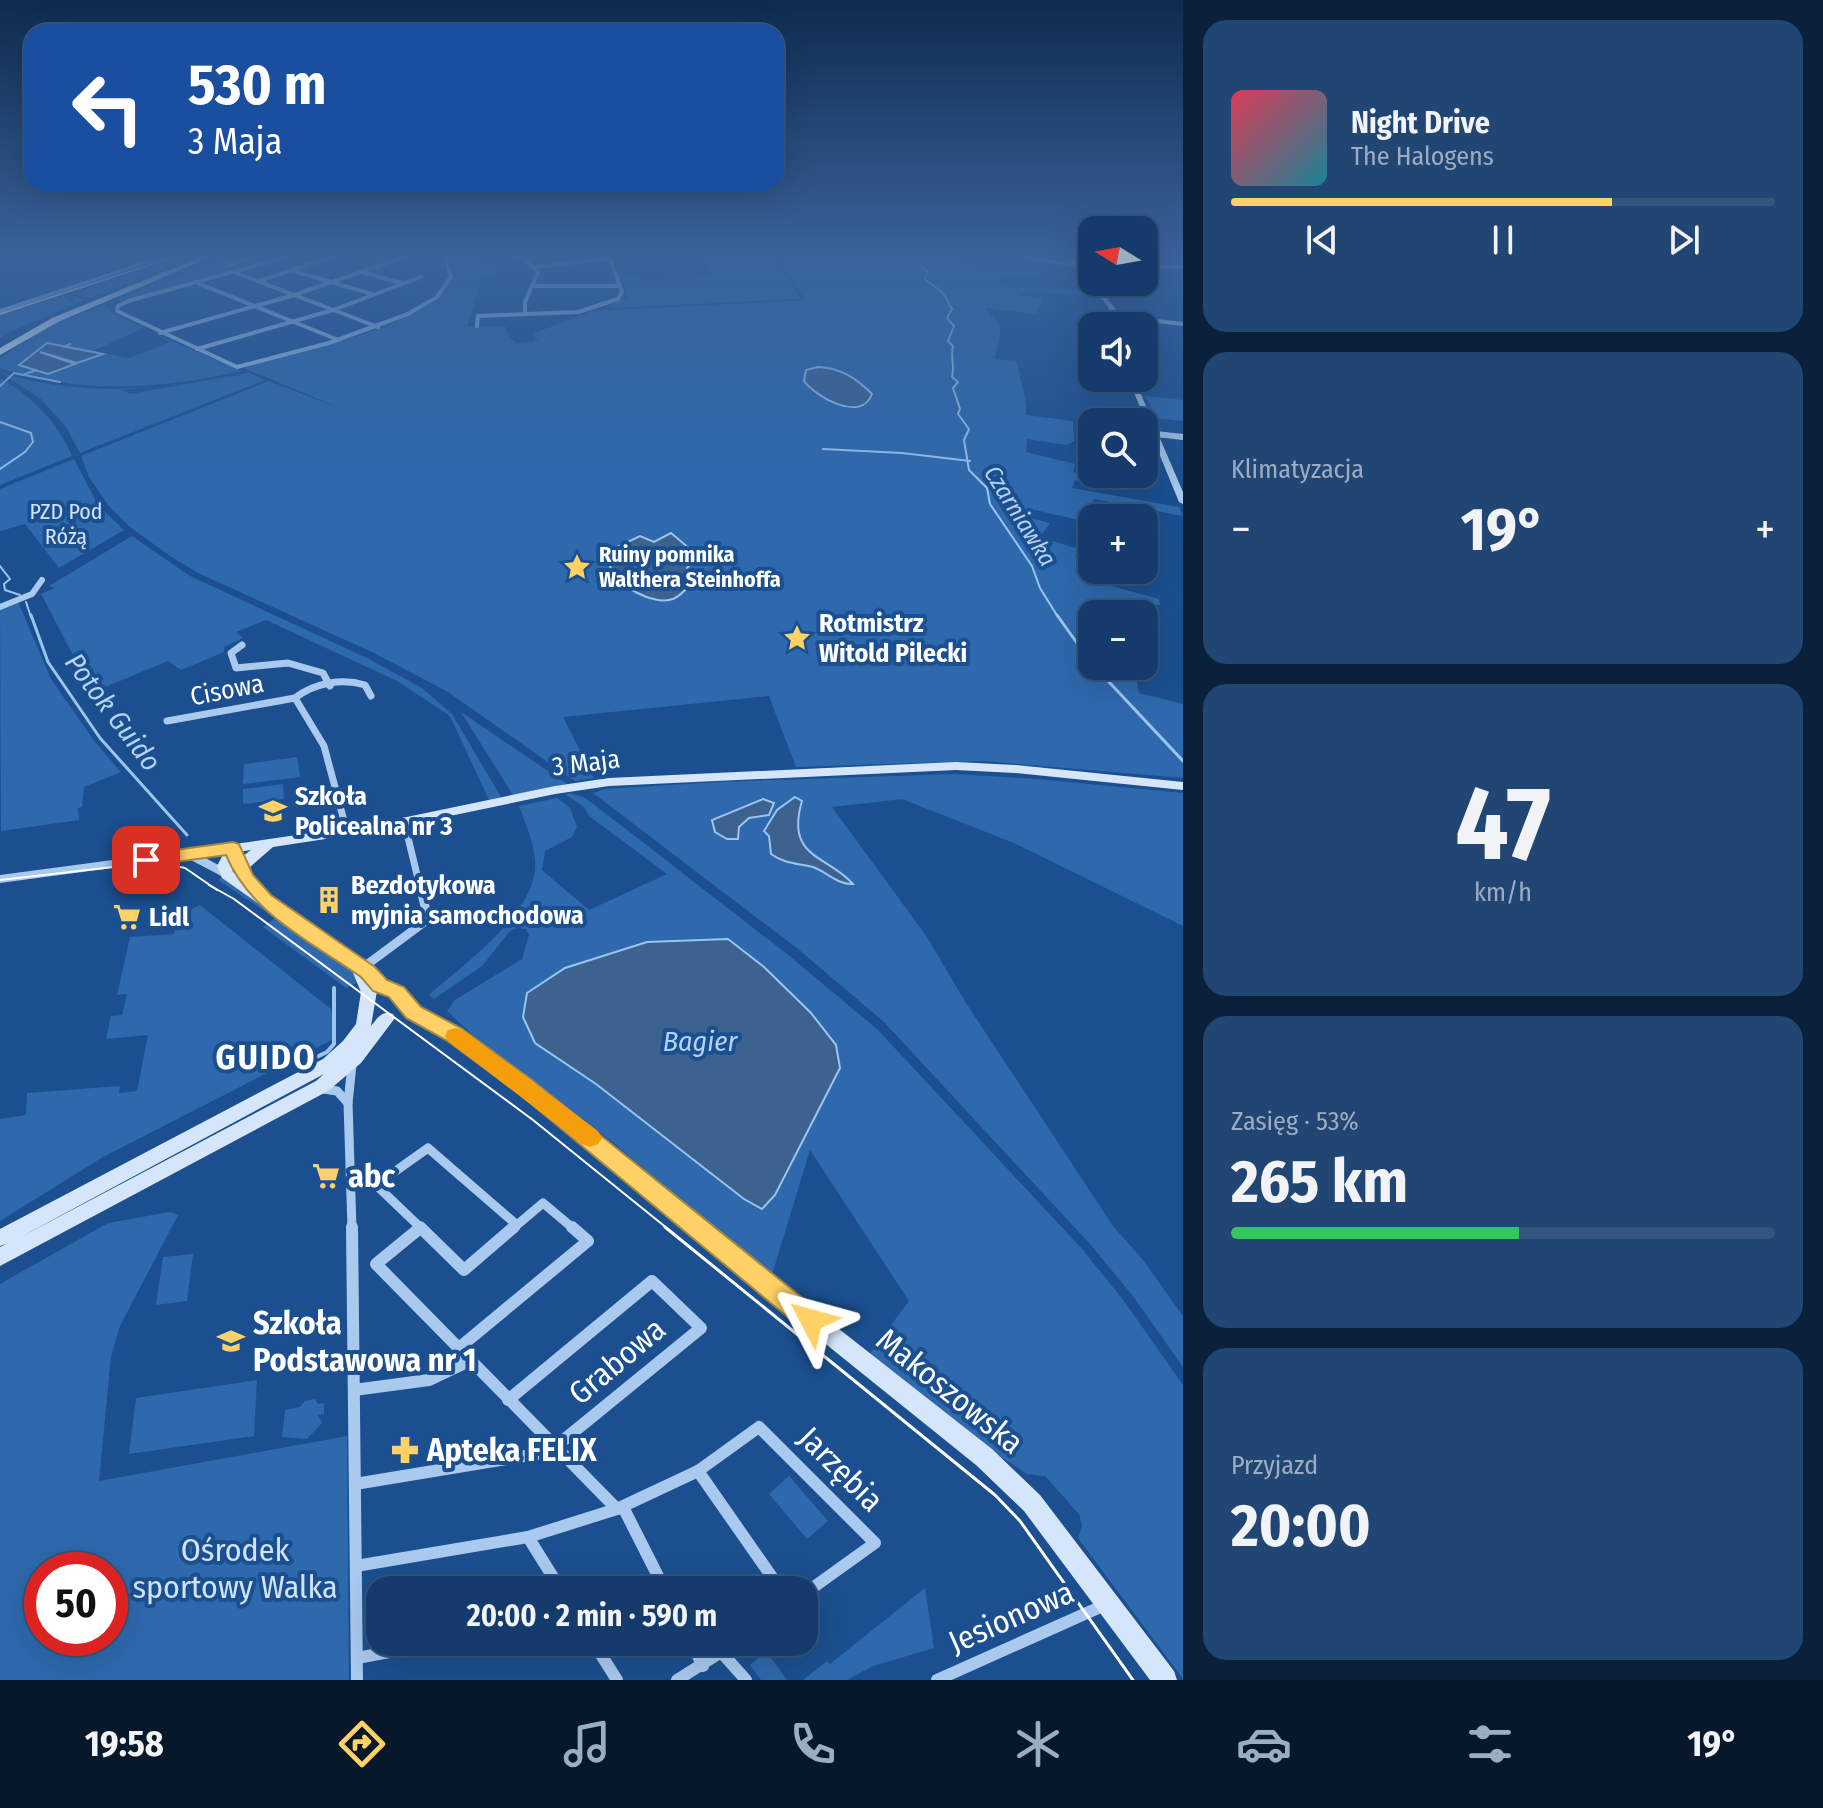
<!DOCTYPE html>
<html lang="pl">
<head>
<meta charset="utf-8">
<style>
	body { margin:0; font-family:"Fira Sans Condensed",sans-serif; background:#214673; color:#f1f3f6; height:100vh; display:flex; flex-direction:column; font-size:30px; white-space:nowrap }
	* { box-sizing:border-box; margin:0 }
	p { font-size:26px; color:#9dadc1 }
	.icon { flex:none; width:44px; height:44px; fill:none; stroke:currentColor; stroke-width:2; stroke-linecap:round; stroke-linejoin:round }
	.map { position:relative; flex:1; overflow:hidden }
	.side { display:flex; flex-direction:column; gap:20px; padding:20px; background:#0b203b; width:640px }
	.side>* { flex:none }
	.top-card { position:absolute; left:24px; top:24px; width:760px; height:168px; border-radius:24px; box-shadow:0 8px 32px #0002,0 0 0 2px #33557e; background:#1a4fa0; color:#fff; overflow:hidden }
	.needle { width:52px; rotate:281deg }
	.controls { position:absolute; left:1078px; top:216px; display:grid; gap:16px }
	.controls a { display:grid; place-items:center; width:80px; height:80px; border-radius:16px; background:#143b6b; box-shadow:0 8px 32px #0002,0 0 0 2px #33557e; font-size:40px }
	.speed { position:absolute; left:24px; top:1552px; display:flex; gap:16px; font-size:40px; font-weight:700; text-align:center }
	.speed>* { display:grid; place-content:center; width:104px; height:104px; border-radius:50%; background:#143b6b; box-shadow:0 8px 32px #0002,0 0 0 2px #33557e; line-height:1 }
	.speed .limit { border:12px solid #d22; background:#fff; color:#111 }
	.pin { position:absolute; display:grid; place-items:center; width:68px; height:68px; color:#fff; margin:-34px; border-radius:16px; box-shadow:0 4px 12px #0006 }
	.me { position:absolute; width:88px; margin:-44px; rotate:309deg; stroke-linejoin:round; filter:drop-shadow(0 0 6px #0008) }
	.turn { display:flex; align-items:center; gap:28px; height:168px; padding:0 32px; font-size:36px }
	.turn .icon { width:104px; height:104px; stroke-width:2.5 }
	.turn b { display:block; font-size:56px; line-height:68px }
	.big { font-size:60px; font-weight:700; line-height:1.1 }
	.side .widget { flex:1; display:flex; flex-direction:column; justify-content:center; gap:12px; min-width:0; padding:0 28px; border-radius:24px; background:#214673 }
	.side .dial { align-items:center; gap:0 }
	.dial b { font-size:104px; line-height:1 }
	.song { display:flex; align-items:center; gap:24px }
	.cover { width:96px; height:96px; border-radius:12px; background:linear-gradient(135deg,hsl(350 70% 55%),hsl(190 70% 35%)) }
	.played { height:8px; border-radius:4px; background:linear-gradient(90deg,#ffd166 70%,#33557e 70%) }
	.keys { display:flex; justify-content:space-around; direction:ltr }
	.heat { display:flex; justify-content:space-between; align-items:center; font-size:44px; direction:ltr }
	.charge { height:12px; border-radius:6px; background:linear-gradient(90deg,#34c759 53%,#33557e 0) }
	.trip { position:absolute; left:366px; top:1576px; width:452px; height:80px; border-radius:24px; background:#143b6b; box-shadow:0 8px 32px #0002,0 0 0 2px #33557e; font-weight:700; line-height:80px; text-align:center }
	.menu { display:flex; height:128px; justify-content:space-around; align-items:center; background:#08182b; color:#9dadc1 }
	.menu .icon { width:56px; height:56px }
	.menu .on { color:#ffd166 }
	.menu b { font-size:36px; color:#f1f3f6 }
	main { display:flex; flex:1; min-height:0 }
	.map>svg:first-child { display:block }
</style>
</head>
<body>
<main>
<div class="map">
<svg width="1183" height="1680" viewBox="0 0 1183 1680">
	<rect width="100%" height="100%" fill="#1b4f8f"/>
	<g fill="#2e69ad" fill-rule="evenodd">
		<path d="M181,255H197L91,298L72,294Z"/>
		<path d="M231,255H246L263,263L108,303Z"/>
		<path d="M448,255H477L482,263L494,261L498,266L497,277L482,276L467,327L505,326L509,337L516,343L538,341L532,334L592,311L806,300L777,255H953L960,263L976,264L982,269L1039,270L1043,278L998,277L1001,286L1092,290L1096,296L1028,292L1016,295L1042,298L1037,314L985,308L1001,327L995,359L1017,361C1020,382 1027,395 1026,415L1073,421L1074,441L1066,445L1027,439L1026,452L1075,464L1073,472L1111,480L1108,487L1075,480L1072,488L1179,507L1183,516L1094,499L1090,508L1132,518H1092V523L1035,510L1030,518L1050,523L1040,537L1082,550L1075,556L1093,581L1159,599L1160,605H1152L1151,616L1092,614V666H1134L1139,693L1183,704V778L984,761L796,767L769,696L563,717L594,778L575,781L448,692L374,653L198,573L170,556L130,527L108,505L89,477L81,456L269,381L346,411L242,367C278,357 490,316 448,255Z"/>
		<path d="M702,255H773L800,299L611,308L609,305L628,297L623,281L629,280H622L621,276L639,275L641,280L714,277Z"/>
		<path d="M69,295L85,300L10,332L0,339V315L64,296L72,303L74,299L66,296Z"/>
		<path d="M105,304L112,313L143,328L93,351L129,358L170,342L155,334L242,371C163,389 78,395 0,368V358L47,327ZM47,344L101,353L77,363L38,352Z"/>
		<path d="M0,372C78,398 164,390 243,373L183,384L122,390L130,394L249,373L265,380L80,453L66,427L41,399Z"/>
		<path d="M0,378C32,396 58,423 72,456L0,485Z"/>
		<path d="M1145,396L1183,400V421L1156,418Z"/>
		<path d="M74,459L98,505L124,530L59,568L25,524L0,531V489Z"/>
		<path d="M132,536L190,576L367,658L422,688L452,714L501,797L489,800L450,716L397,681L266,620L236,632L243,638L224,647V652L181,670L168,661L98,690L77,663L41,594L55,588L49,586Z"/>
		<path d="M18,602L51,679L95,742L121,772L84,787L82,807L78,808L79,820L1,831L0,609Z"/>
		<path d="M461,712L567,784L513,795Z"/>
		<path d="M297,757L300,777L243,784L244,764Z"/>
		<path d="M953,774L1037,779L1183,793V926L1014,843L902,799L832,807L927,937L966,1003L1113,1226L1143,1260L1183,1316V1367L1133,1296L1090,1244L884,1022L798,949L593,793L605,789L719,782Z"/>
		<path d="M283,784L284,799L243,804V789Z"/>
		<path d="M569,793L584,797L622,826L787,954L878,1030L1083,1250L1124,1301L1183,1385V1679L1078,1538L1082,1526L1079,1514L1045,1476L1027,1474L998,1455L869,1355L909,1301L810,1150L771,1278L615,1144L475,1037L447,1011L455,1000L522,959L529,935L526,929L518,928L510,931L482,966L434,999L429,995C463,965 529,918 535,871C537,848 526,826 519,806L557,798L570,808L577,827L572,837L545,851L542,870L589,910L667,874L589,816L584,807L566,795ZM708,940L840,1068L762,1209L744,1199L596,1084L535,1043L647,942Z"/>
		<path d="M223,876L344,962L361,981L346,988L263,927L275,918L218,880Z"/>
		<path d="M200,905L331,1009L334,1039L103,1157L0,1221V1119L26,1115L27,1093L120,1086L119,1093L137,1091L148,1035L106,1039L111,1016L122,1015L127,994L117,995L130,937L174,934L177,916Z"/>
		<path d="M170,1212L178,1215L120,1326L111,1356L99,1481L347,1436L349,1680H0V1284L108,1223ZM42,1570H110V1638H42Z"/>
		<path d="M193,1254L187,1301L156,1305L163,1257Z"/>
		<path d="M257,1380L254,1436L129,1454L136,1398Z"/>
		<path d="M315,1399L318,1404L324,1403V1414L318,1415L322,1423L307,1439L282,1437L285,1410L300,1407L305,1401Z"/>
		<path d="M789,1476L828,1521L807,1539L769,1494Z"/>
		<path d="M925,1588L934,1648L873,1666L847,1680H803L827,1661L830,1664Z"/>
		<path d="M778,1642H788L771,1658L787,1680H761L750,1665Z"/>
	</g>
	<g fill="#3c6290" stroke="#9cc4f0" stroke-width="2">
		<path d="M47,343L103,354L77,363L40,352L75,364L48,374L19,365Z"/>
		<path d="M818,367C841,368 856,378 872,394C861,423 816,397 804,381L806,370Z"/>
		<path d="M671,533L690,549L694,560L687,568L697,577C690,584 683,595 673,599C653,606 615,585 610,566L615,563L613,556L615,548L640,536L654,542Z"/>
		<path d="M795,797L802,801C785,858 827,855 853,884C838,885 827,872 813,867C796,863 785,864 771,854L769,836L764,831L777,810Z"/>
		<path d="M763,799L774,803L769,815L749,818L739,827L738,839H727L715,832L712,820Z"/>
		<path d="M728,939L764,967L811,1013L836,1045L840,1068L775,1195L762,1209L744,1199L596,1084L535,1043L523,1017L527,993L565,968L647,942Z"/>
	</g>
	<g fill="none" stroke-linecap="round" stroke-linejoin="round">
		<g stroke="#9cc4f0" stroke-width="2">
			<path d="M910,255L927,272L925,279L943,293L952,309L947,318L954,326L948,341L953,346C950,356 955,365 952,377L958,382L953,388L960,409L958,414L969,429L964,440L969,470L987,488L990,504L1032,566L1040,588L1058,617"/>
			<path d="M64,347L70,344"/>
			<path d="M24,375L60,382"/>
			<path d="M0,386L14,373L23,375L36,370"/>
			<path d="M0,422L31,433L33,442L25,452L0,469"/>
			<path d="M823,449L902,453L970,461"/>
			<path d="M0,566L10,579L4,584L5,590L20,595"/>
			<path d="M26,602L31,617"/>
		</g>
		<g stroke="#9cc4f0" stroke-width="3">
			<path d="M31,615L48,662L100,738L187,835"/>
			<path d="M1057,615L1092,664"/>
			<path d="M1094,666L1183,761"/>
		</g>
		<path stroke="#9cc4f0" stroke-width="4" d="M302,1064L327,1052L334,1044V988"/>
		<g stroke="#a9c9ee" stroke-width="4">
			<path d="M294,255L128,301L118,306L117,311L237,367L329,343L408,314L437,297L451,277L445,255"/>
			<path d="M508,255L514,258L533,255"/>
			<path d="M522,257L538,272L525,302V314"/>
			<path d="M229,265L257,255"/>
			<path d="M1076,265L1092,266"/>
			<path d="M1144,266L1183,267"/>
			<path d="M536,267L610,258"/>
			<path d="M293,271L372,294"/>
			<path d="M234,272L378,327"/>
			<path d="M361,272L402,283"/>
			<path d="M259,281L338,255"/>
			<path d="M195,282L336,339"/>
			<path d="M533,286H620"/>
			<path d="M1114,316L1183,324"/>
			<path d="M477,326L478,316L578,312L618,299L622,292L609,255"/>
			<path d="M160,333L294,295L410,255"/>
			<path d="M197,349L333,310L421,277"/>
		</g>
		<g stroke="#a9c9ee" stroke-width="6">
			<path d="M1156,434L1183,437"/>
			<path d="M0,607L32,594L42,580"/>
		</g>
		<g stroke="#a9c9ee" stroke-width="7">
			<path d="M242,645L231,653L236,668L288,663L323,673L330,686"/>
			<path d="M295,698L324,746L347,832"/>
			<path d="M167,721L295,698C314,683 342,678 365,685L371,696"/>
			<path d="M404,821L419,883"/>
		</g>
		<g stroke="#a9c9ee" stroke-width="9">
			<path d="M361,969L423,923L427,915L419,881"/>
			<path d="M352,1065L348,1103L352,1229"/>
			<path d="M323,1089L337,1091L348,1103"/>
			<path d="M352,1175L363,1176L376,1185"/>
			<path d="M517,1225L543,1203L574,1229"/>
			<path d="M422,1229L376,1185L428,1148L517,1225"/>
			<path d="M512,1229L517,1225"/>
		</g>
		<g stroke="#a9c9ee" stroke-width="12">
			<path d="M352,1227L357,1680"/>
			<path d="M420,1227L464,1270L514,1227"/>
			<path d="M460,1347L588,1241L572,1227"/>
			<path d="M354,1390L429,1380L469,1361"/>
			<path d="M698,1471L781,1590"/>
			<path d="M355,1484L549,1452L701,1328L652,1281L508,1400"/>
			<path d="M623,1507L665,1590"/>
			<path d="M617,1509L698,1471L759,1427L875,1543L804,1594"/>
			<path d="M528,1537L561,1590"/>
			<path d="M356,1566L528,1537L617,1509L376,1264L420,1228"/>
			<path d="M593,1642L617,1680"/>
			<path d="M691,1642L703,1666"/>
			<path d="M722,1653L746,1680"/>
			<path d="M357,1658L443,1642"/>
			<path d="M677,1680L737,1642"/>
			<path d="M937,1680L1107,1604"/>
		</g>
		<g fill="#a9c9ee" fill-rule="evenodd">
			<path d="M163,255H173L0,313V309Z"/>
			<path d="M1002,255H1020L1071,263L1065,255H1071L1115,308L1117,326H1111L1109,308L1075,267Z"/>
			<path d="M1128,378H1134L1183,492V504L1179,502Z"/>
			<path d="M233,844L239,848L248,870L246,873H238L229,852L202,856L231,872L233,875L227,879L187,858L0,883V875Z"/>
		</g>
		<path fill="#d6e6fa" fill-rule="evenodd" d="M956,762L1015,765L1183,782V790L1015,773L956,770L609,786L555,794L378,831L273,847L250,867L252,876L261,889L260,891L374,968L386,982L406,991L410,1000L420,1008L459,1030L609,1142L718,1234L992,1449L1040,1495L1174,1671L1177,1680H1150L1024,1511L976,1465L704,1246L597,1152L482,1064L447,1038L408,1016L397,1007L393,999L377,991L371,1026C378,1018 381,1010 393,1014L395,1018L361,1063L328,1091L0,1266V1247L6,1244L0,1246V1229L323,1059L343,1041L356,1024L361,992L353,973L355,971L222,878L217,866L228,845L378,823L555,786L609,778ZM251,850L243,856L236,867L237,875L233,872L231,866L238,852ZM324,1074L316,1081L17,1239Z"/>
		<path fill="#f0f6ff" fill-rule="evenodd" d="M206,255H216L58,322L0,355V348L52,318Z"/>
		<g stroke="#fff" stroke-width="2">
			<path d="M0,314L180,255"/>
			<path d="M0,880L157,862L185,868L217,890"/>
			<path d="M209,885L234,899L533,1120L668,1229"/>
		</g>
		<path stroke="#fff" stroke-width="3" d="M665,1227L995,1495L1020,1521L1133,1680"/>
	</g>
	<linearGradient id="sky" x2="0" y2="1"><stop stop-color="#0f2b4f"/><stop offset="0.52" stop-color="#39639b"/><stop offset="1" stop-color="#39639b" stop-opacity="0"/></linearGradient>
	<rect width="1183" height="491" fill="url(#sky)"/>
	<path fill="#ffd166" stroke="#a68842" stroke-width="2" d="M233,842L239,844L253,875L271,895L375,967L387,980L404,987L421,1007L461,1028L532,1080L820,1312L824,1320L820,1329L811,1332L802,1329L517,1092L446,1040L406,1018L389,997L373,991L361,977C311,942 250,913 226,855L146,866L136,860L146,854Z"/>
	<path fill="#f59e0b" d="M456,1028L463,1030L598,1131L602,1138L598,1144L590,1147L582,1144L448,1041L445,1036L448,1030Z"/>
	<defs>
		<g id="sight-bare" transform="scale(2.16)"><path d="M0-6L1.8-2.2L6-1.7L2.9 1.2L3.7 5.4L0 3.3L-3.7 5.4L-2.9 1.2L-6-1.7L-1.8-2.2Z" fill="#ffd166" stroke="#1b4f8f" stroke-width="2.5" paint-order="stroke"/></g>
		<g id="school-bare" transform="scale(2.16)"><path d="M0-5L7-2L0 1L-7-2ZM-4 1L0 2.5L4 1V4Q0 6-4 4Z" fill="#ffd166" stroke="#1b4f8f" stroke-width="2.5" paint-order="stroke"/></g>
		<g id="building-bare" transform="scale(2.16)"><path d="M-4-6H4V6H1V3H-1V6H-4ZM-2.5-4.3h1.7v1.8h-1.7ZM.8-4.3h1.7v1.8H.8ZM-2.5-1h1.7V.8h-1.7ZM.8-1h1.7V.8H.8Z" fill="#ffd166" stroke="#1b4f8f" stroke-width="2.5" paint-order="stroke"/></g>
		<g id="supermarket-bare" transform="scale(2.16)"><path d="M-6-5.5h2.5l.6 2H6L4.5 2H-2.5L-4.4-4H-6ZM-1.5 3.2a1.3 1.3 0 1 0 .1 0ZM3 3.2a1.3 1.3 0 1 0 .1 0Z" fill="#ffd166" stroke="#1b4f8f" stroke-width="2.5" paint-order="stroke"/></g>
		<g id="pharmacy-bare" transform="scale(2.16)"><path d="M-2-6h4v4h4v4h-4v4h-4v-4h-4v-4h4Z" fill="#ffd166" stroke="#1b4f8f" stroke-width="2.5" paint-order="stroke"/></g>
	</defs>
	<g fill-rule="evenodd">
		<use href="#sight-bare" x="577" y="567"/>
		<use href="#sight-bare" x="797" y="638"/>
		<use href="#school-bare" x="273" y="811"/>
		<use href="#building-bare" x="329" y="900"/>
		<use href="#supermarket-bare" x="127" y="917"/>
		<use href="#supermarket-bare" x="326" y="1176"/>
		<use href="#school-bare" x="231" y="1341"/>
		<use href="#pharmacy-bare" x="405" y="1450"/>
	</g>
	<g text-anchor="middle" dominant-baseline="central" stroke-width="8" stroke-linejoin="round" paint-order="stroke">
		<g font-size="22" fill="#cfe3fa" stroke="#1b4f8f">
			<text x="66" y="511">PZD Pod<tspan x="66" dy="25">Różą</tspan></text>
		</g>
		<g font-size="22" font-weight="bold" fill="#fff" stroke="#1b4f8f" text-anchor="start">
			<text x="599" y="554">Ruiny pomnika<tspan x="599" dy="25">Walthera Steinhoffa</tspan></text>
		</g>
		<g font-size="24" font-style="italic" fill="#b5d3f5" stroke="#1b4f8f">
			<text transform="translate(1020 516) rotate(58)">Czarniawka</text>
		</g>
		<g font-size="26" font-weight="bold" fill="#fff" stroke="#1b4f8f" text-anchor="start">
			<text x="819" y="623">Rotmistrz<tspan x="819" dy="30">Witold Pilecki</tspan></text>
			<text x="295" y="796">Szkoła<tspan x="295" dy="30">Policealna nr 3</tspan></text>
			<text x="351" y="885">Bezdotykowa<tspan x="351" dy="30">myjnia samochodowa</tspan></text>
			<text x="149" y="917">Lidl</text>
		</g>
		<g font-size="26" fill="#fff" stroke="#1b4f8f">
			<text transform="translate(227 690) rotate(-11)">Cisowa</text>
			<text transform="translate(586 763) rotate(-7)">3 Maja</text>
		</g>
		<g font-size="28" font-style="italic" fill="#b5d3f5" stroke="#1b4f8f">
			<text transform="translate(113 712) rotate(53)">Potok Guido</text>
			<text x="700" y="1041">Bagier</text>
		</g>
		<g font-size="32" font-weight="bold" fill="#fff" stroke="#1b4f8f" text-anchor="start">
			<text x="348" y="1176">abc</text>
			<text x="253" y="1323">Szkoła<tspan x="253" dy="37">Podstawowa nr 1</tspan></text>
			<text x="427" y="1450">Apteka FELIX</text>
		</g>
		<g font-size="32" fill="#fff" stroke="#1b4f8f">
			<text transform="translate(617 1361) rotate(-40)">Grabowa</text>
			<text transform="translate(950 1391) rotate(39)">Makoszowska</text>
			<text transform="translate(841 1469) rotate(45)">Jarzębia</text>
			<text transform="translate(1011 1617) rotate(-24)">Jesionowa</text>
		</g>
		<g font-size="32" fill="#cfe3fa" stroke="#1b4f8f">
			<text x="235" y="1550">Ośrodek<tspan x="235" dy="37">sportowy Walka</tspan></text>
		</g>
		<g font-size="34" font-weight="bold" letter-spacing="2" fill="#fff" stroke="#1b4f8f">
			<text x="266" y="1057">GUIDO</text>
		</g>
	</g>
</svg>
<div class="controls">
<a><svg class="needle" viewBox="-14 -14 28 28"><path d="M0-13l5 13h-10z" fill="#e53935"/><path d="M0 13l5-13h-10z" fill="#9dadc1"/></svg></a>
<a><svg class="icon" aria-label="sound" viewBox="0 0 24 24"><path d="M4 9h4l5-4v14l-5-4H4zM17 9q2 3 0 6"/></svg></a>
<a><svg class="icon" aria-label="search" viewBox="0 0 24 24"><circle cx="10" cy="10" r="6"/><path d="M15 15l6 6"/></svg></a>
<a>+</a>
<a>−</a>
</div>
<div class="speed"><div class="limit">50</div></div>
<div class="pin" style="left:146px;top:860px;background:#d93025"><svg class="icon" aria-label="arrive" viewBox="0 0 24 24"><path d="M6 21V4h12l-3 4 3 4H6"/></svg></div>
<svg class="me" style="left:811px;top:1320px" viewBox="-20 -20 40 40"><path d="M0-17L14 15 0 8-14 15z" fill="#ffd166" stroke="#fff" stroke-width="4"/></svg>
<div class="trip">20:00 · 2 min · 590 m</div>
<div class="top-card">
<div class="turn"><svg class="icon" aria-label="left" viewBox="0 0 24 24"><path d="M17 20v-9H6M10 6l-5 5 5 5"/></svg><div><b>530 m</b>3 Maja</div></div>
</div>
</div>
<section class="side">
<div class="widget">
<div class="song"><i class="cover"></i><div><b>Night Drive</b><p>The Halogens</p></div></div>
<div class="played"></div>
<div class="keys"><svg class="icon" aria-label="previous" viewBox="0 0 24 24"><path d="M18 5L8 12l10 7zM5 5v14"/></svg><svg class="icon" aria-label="pause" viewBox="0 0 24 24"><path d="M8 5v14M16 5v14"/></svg><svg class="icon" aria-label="next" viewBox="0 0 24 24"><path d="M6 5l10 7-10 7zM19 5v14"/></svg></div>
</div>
<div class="widget"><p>Klimatyzacja</p>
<div class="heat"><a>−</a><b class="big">19°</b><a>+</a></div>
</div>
<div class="widget dial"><b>47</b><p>km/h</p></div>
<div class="widget"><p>Zasięg · 53%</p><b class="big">265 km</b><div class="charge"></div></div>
<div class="widget"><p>Przyjazd</p><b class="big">20:00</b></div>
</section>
</main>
<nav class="menu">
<b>19:58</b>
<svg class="icon on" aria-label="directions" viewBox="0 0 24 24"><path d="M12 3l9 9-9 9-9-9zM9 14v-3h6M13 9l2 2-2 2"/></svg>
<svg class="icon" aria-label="music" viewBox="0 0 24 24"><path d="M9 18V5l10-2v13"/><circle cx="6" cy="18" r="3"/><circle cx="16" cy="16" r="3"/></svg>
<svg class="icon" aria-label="phone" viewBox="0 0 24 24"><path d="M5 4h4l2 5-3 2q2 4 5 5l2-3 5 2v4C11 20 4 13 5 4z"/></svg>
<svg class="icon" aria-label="climate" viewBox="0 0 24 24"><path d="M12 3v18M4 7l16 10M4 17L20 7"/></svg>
<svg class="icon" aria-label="car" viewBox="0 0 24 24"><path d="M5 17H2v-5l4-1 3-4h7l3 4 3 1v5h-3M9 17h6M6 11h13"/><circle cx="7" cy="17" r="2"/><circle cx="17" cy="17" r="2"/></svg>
<svg class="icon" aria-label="filters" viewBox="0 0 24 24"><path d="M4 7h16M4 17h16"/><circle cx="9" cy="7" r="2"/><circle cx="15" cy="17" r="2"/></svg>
<b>19°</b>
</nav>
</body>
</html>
